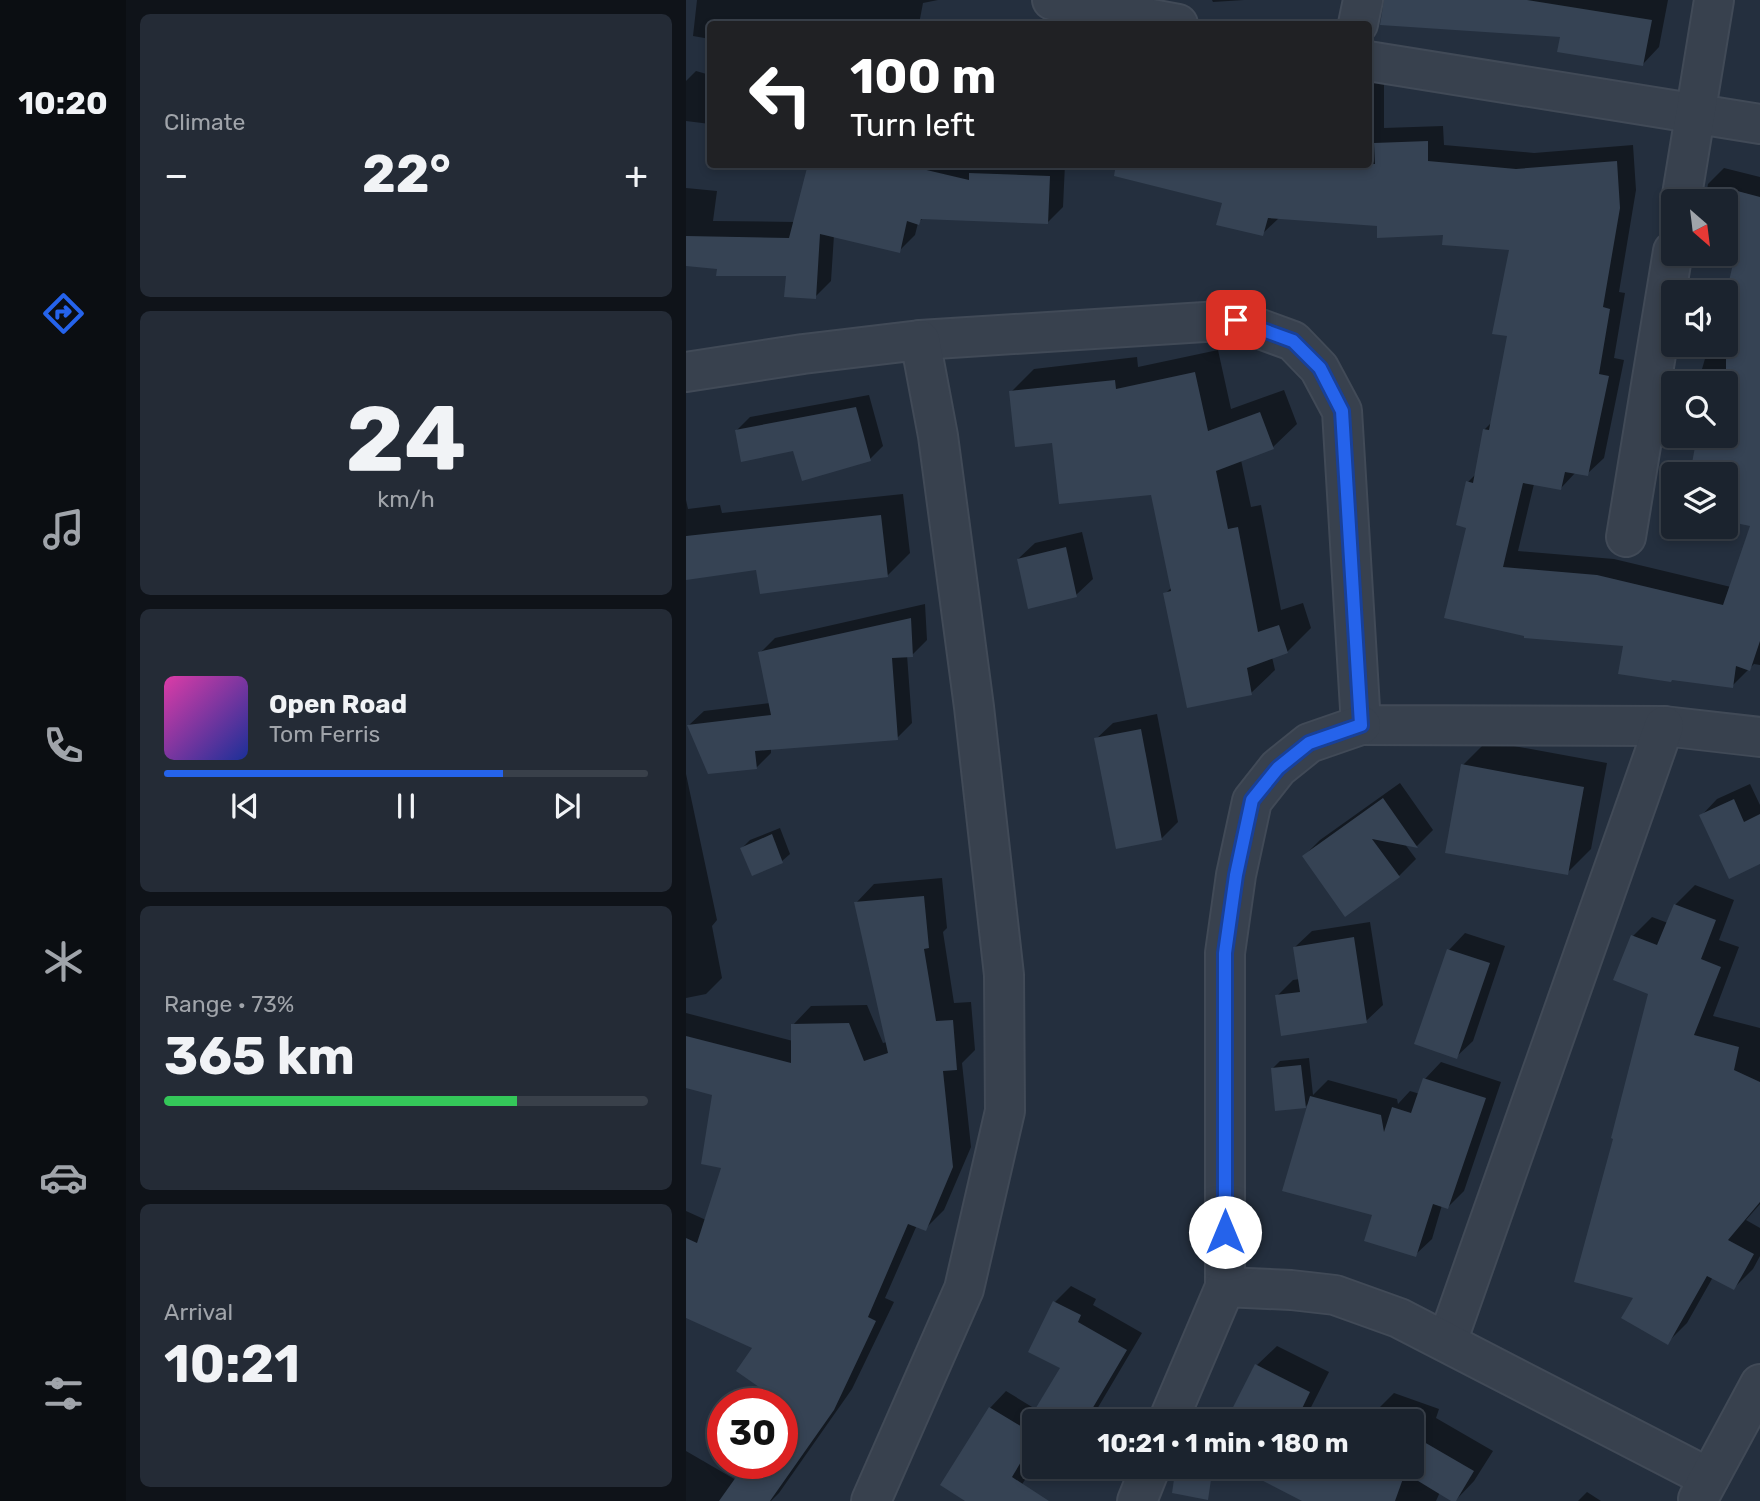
<!DOCTYPE html>
<html lang="en">
<head>
<meta charset="utf-8">
<style>
	body { margin:0; font-family:Rubik,sans-serif; background:#242b36; color:#f1f3f6; height:100vh; display:flex; flex-direction:column; font-size:26px; white-space:nowrap }
	* { box-sizing:border-box; margin:0 }
	p { font-size:23px; color:#a0a4aa }
	.icon { flex:none; width:38px; height:38px; fill:none; stroke:currentColor; stroke-width:2; stroke-linecap:round; stroke-linejoin:round }
	.map { position:relative; flex:1; overflow:hidden }
	.details { display:flex; flex-direction:column; gap:14px; padding:14px; background:#0f1319; width:560px }
	.details>* { flex:none }
	.guide { position:absolute; left:21px; top:21px; width:665px; height:147px; border-radius:7px; box-shadow:0 4px 10px #0003,0 0 0 2px #39404a; background:#202124; color:#fff; overflow:hidden }
	.needle { width:46px; rotate:152deg }
	.buttons { position:absolute; left:975px; top:189px; display:grid; gap:14px }
	.buttons a { display:grid; place-items:center; width:77px; height:77px; border-radius:7px; background:#1b232e; box-shadow:0 4px 10px #0003,0 0 0 2px #39404a; font-size:35px }
	.speed { position:absolute; left:21px; top:1388px; display:flex; gap:14px; font-size:35px; font-weight:700; text-align:center }
	.speed>* { display:grid; place-content:center; width:91px; height:91px; border-radius:50%; background:#1b232e; box-shadow:0 4px 10px #0003,0 0 0 2px #39404a; line-height:1 }
	.speed .limit { border:10px solid #d22; background:#fff; color:#111 }
	.pin { position:absolute; display:grid; place-items:center; width:60px; height:60px; color:#fff; margin:-30px; border-radius:14px; box-shadow:0 4px 10px #0006 }
	.me { position:absolute; width:77px; margin:-38px; rotate:0deg; stroke-linejoin:round; filter:drop-shadow(0 0 5px #0008) }
	.turn { display:flex; align-items:center; gap:24px; height:147px; padding:0 28px; font-size:32px }
	.turn .icon { width:91px; height:91px; stroke-width:2.5 }
	.turn b { display:block; font-size:49px; line-height:60px }
	.big { font-size:52px; font-weight:700; line-height:1.1 }
	.details .card { flex:1; display:flex; flex-direction:column; justify-content:center; gap:10px; min-width:0; padding:0 24px; border-radius:10px; background:#242b36 }
	.details .dial { align-items:center; gap:0 }
	.dial b { font-size:91px; line-height:1 }
	.song { display:flex; align-items:center; gap:21px }
	.cover { width:84px; height:84px; border-radius:10px; background:linear-gradient(135deg,hsl(320 70% 55%),hsl(230 70% 35%)) }
	.played { height:7px; border-radius:4px; background:linear-gradient(90deg,#2563eb 70%,#39404a 70%) }
	.keys { display:flex; justify-content:space-around; direction:ltr }
	.heat { display:flex; justify-content:space-between; align-items:center; font-size:38px; direction:ltr }
	.charge { height:10px; border-radius:5px; background:linear-gradient(90deg,#34c759 73%,#39404a 0) }
	.trip { position:absolute; left:336px; top:1409px; width:402px; height:70px; border-radius:7px; background:#1b232e; box-shadow:0 4px 10px #0003,0 0 0 2px #39404a; font-weight:700; line-height:70px; text-align:center }
	main { display:flex; flex:1; min-height:0 }
	.menu { display:flex; flex-direction:column; width:126px; justify-content:space-around; align-items:center; background:#0b0e12; color:#a0a4aa }
	.menu .icon { width:49px; height:49px }
	.menu .selected { color:#2563eb }
	.menu b { font-size:32px; color:#f1f3f6 }
	.map>svg:first-child { display:block }
</style>
</head>
<body>
<main>
<nav class="menu">
<b>10:20</b>
<svg class="icon selected" aria-label="directions" viewBox="0 0 24 24"><path d="M12 3l9 9-9 9-9-9zM9 14v-3h6M13 9l2 2-2 2"/></svg>
<svg class="icon" aria-label="music" viewBox="0 0 24 24"><path d="M9 18V5l10-2v13"/><circle cx="6" cy="18" r="3"/><circle cx="16" cy="16" r="3"/></svg>
<svg class="icon" aria-label="phone" viewBox="0 0 24 24"><path d="M5 4h4l2 5-3 2q2 4 5 5l2-3 5 2v4C11 20 4 13 5 4z"/></svg>
<svg class="icon" aria-label="climate" viewBox="0 0 24 24"><path d="M12 3v18M4 7l16 10M4 17L20 7"/></svg>
<svg class="icon" aria-label="car" viewBox="0 0 24 24"><path d="M5 17H2v-5l4-1 3-4h7l3 4 3 1v5h-3M9 17h6M6 11h13"/><circle cx="7" cy="17" r="2"/><circle cx="17" cy="17" r="2"/></svg>
<svg class="icon" aria-label="filters" viewBox="0 0 24 24"><path d="M4 7h16M4 17h16"/><circle cx="9" cy="7" r="2"/><circle cx="15" cy="17" r="2"/></svg>
</nav>
<section class="details">
<div class="card"><p>Climate</p>
<div class="heat"><a>−</a><b class="big">22°</b><a>+</a></div>
</div>
<div class="card dial"><b>24</b><p>km/h</p></div>
<div class="card">
<div class="song"><i class="cover"></i><div><b>Open Road</b><p>Tom Ferris</p></div></div>
<div class="played"></div>
<div class="keys"><svg class="icon" aria-label="previous" viewBox="0 0 24 24"><path d="M18 5L8 12l10 7zM5 5v14"/></svg><svg class="icon" aria-label="pause" viewBox="0 0 24 24"><path d="M8 5v14M16 5v14"/></svg><svg class="icon" aria-label="next" viewBox="0 0 24 24"><path d="M6 5l10 7-10 7zM19 5v14"/></svg></div>
</div>
<div class="card"><p>Range · 73%</p><b class="big">365 km</b><div class="charge"></div></div>
<div class="card"><p>Arrival</p><b class="big">10:21</b></div>
</section>
<div class="map">
<svg width="1074" height="1501" viewBox="0 0 1074 1501">
	<rect width="100%" height="100%" fill="#242f3e"/>
	<g fill="#0007">
		<path d="M11,0H252L237,3L233,24H24V39L7,36Z"/>
		<path d="M526,0H558L527,2Z"/>
		<path d="M741,0H982L973,47L957,64L876,35Z"/>
		<path d="M10,71L24,75V124L0,121V81Z"/>
		<path d="M698,82V128L757,126L758,145L848,153L947,145L950,190L933,292L939,293L928,358L938,360L918,458L901,474L890,472L875,488L848,484L832,551L928,559L1045,587L1066,524L1040,520V474H1006L1012,436H1040V383H1015L1016,369L1023,345H1040V301L1055,237L1040,233V201H1019L1022,184L1038,168L1074,177V665L1068,664L1046,686L939,645L840,637L782,526V482L790,474L799,429L806,422L823,335L825,249L758,234L693,224L593,218L576,234L532,223L682,164V83Z"/>
		<path d="M124,164H379L377,207L361,223L238,217L232,223L229,235L213,251L148,235L145,281L129,297L102,275L0,264V188L31,191L27,221L109,222Z"/>
		<path d="M532,350L545,409L598,390L611,424L587,447L555,460L565,507L575,505L595,610L617,603L625,628L601,652L586,657L589,670L565,693L479,594L486,587L466,493L368,441L325,392L348,369L451,357L452,367Z"/>
		<path d="M183,395L197,446L184,459L109,449L51,430L64,417Z"/>
		<path d="M217,494L224,553L201,576L71,568L0,578V500L2,509L34,505L36,513Z"/>
		<path d="M396,532L407,579L390,595L332,559L349,543Z"/>
		<path d="M239,604L241,640L226,655H221L226,723L211,738L85,748V753L70,768L3,725L18,711L84,703L74,653L89,638Z"/>
		<path d="M471,714L492,822L475,839L410,739L427,723Z"/>
		<path d="M801,741L921,763L905,849L881,873L777,765Z"/>
		<path d="M0,774L31,920L26,926L36,978L20,994L0,998Z"/>
		<path d="M714,783L747,830L731,846L718,843L730,859L713,876L660,914L618,856L634,840Z"/>
		<path d="M1064,784L1074,805V862L1015,816L1031,799Z"/>
		<path d="M94,828L104,854L96,861L56,848L64,840Z"/>
		<path d="M256,878L261,928L257,932L268,1003L285,1002L289,1050L276,1063L285,1147L258,1210L239,1229L231,1225L199,1298L208,1302L166,1389L93,1493L85,1501H0V1451L50,1480L62,1463H96L103,1406L69,1348L0,1316V1211L20,1220L37,1167L28,1093L0,1086V1013L107,1041V1025L125,1006L181,1005L197,1043L201,1042L170,903L188,884Z"/>
		<path d="M1009,885L1048,900L1033,940L1053,947L1027,1016L1074,1028V1204L1060,1220L1074,1228V1256L1067,1269L1048,1288L1027,1277L1001,1323L982,1342L949,1297L929,1137L964,993L947,936L966,917L982,923L989,905Z"/>
		<path d="M684,922L697,1005L680,1021L591,996L607,980L614,979L609,947L626,931Z"/>
		<path d="M779,933L819,946L787,1041L770,1057L763,950Z"/>
		<path d="M623,1058L627,1095L642,1080L711,1099L712,1104L724,1091L734,1094L739,1079L755,1062L815,1082L778,1191L762,1207L756,1205L746,1239L729,1255L689,1214L624,1102L619,1107L586,1069L594,1061Z"/>
		<path d="M385,1286L410,1299L407,1305L456,1333L404,1421H348V1448L341,1461L348,1466L325,1501H282L304,1408L320,1391L351,1410L377,1367L368,1303Z"/>
		<path d="M591,1346L643,1372L619,1419L623,1421H542L571,1365Z"/>
		<path d="M708,1393L753,1409L750,1418L807,1451L788,1481L769,1501L754,1492L750,1501H661L726,1466V1421H685L688,1413Z"/>
		<path d="M901,1492L915,1501H892Z"/>
	</g>
	<g fill="#364354">
		<path d="M698,0H841L966,20L957,66L871,52L874,37L694,25Z"/>
		<path d="M742,141V161L830,169L931,161L934,208L917,307L924,309L913,374L923,376L902,476L879,472L875,490L837,483L817,567L911,575L1037,605L1064,526L1040,521V474H1004L1011,436H1040V294L1053,238L1040,235V188L1074,197V641L1064,671L1050,666L1047,688L986,680L985,682L932,674L937,646L838,638V636L758,618L780,528L770,525L780,481L787,483L797,429L803,430L821,336L806,334L823,250L756,245L757,235L691,238V226L582,218L577,236L530,225L536,203L428,176L430,164H689L688,143Z"/>
		<path d="M122,164H215L283,180V173L364,176L362,224L235,219L233,225L221,221L214,253L134,234L130,299L98,297L100,276H30L31,269L0,266V236L103,238Z"/>
		<path d="M509,372L522,431L574,412L588,449L530,471L542,529L552,527L572,632L593,625L602,653L561,668L566,695L501,708L477,593L485,591L465,495L373,504L366,443L329,447L323,391L429,380L430,389Z"/>
		<path d="M170,407L185,461L116,481L107,451L55,462L49,430Z"/>
		<path d="M195,515L202,577L74,594L70,570L0,580V536Z"/>
		<path d="M380,547L391,597L342,609L331,559Z"/>
		<path d="M225,618L227,657L206,658L212,740L69,751L71,769L22,774L1,725L85,715L72,652Z"/>
		<path d="M455,729L476,840L430,849L408,738Z"/>
		<path d="M775,764L898,787L882,875L759,853Z"/>
		<path d="M697,798L732,848L686,839L714,877L659,917L616,856Z"/>
		<path d="M1048,799L1058,822L1074,814V864L1043,879L1013,815Z"/>
		<path d="M86,834L97,863L66,876L54,848Z"/>
		<path d="M238,896L243,948L238,949L250,1021L267,1020L271,1070L257,1071L267,1167L240,1231L222,1224L182,1317L190,1321L148,1410L84,1501H33L60,1463H96V1403L50,1371L66,1348L0,1318V1238L11,1243L35,1168L15,1164L26,1095L0,1088V1036L105,1063V1024L163,1023L178,1061L202,1053L168,902Z"/>
		<path d="M988,904L1030,920L1015,959L1035,967L1008,1035L1053,1047L1048,1070L1074,1082V1202L1042,1240L1068,1254L1048,1290L1021,1276L982,1345L935,1318L947,1298L888,1282L927,1139L925,1138L962,994L927,980L945,935L971,945Z"/>
		<path d="M668,937L681,1023L595,1036L589,995L614,992L607,947Z"/>
		<path d="M761,949L804,963L771,1059L728,1044Z"/>
		<path d="M615,1065L620,1108L589,1111L585,1068Z"/>
		<path d="M737,1078L800,1098L762,1209L747,1204L730,1257L678,1241L686,1215L596,1191L624,1096L695,1115L698,1132L706,1107L725,1113Z"/>
		<path d="M367,1301L395,1315L392,1322L441,1350L399,1421H342L374,1368L342,1352Z"/>
		<path d="M569,1364L624,1392L610,1421H540Z"/>
		<path d="M303,1407L348,1434V1440L326,1477L363,1501H279L254,1485Z"/>
		<path d="M726,1435L788,1471L770,1501H765L719,1473L709,1501H616L548,1466H726Z"/>
		<path d="M490,1466H527L522,1500L486,1493Z"/>
	</g>
	<g fill="none" stroke-linecap="round" stroke-linejoin="round">
		<g stroke="#414a57" stroke-width="42">
			<g id="minor">
				<path d="M366,0L492,24"/>
				<path d="M672,24L677,0"/>
				<path d="M682,61L1074,124"/>
				<path d="M995,201L1028,0"/>
				<path d="M234,340L550,320L607,341L633,368L656,411L675,725L978,726L1074,737"/>
				<path d="M0,372L117,354L234,340L252,436L288,707L318,975L319,1111L278,1289L185,1501"/>
				<path d="M940,537L987,251"/>
				<path d="M539,1287V953L550,875L566,801L592,768L623,743L675,725"/>
				<path d="M761,1342L978,726"/>
				<path d="M482,1421L539,1287L605,1290L649,1295L713,1318L1023,1478"/>
				<path d="M1012,1499L1074,1384"/>
				<path d="M451,1501L465,1466"/>
			</g>
		</g>
		<use href="#minor" stroke="#38414e" stroke-width="38"/>
	</g>
	<g fill="none" stroke-linecap="round" stroke-linejoin="round">
		<g stroke="#184099" stroke-width="18">
			<path id="route" d="M539,1232V953L550,875L566,800L592,768L623,743L675,725L656,411L634,368L607,341L550,320"/>
		</g>
		<use href="#route" stroke="#2563eb" stroke-width="12"/>
	</g>
</svg>
<div class="buttons">
<a><svg class="needle" viewBox="-14 -14 28 28"><path d="M0-13l5 13h-10z" fill="#e53935"/><path d="M0 13l5-13h-10z" fill="#a0a4aa"/></svg></a>
<a><svg class="icon" aria-label="sound" viewBox="0 0 24 24"><path d="M4 9h4l5-4v14l-5-4H4zM17 9q2 3 0 6"/></svg></a>
<a><svg class="icon" aria-label="search" viewBox="0 0 24 24"><circle cx="10" cy="10" r="6"/><path d="M15 15l6 6"/></svg></a>
<a><svg class="icon" aria-label="layers" viewBox="0 0 24 24"><path d="M12 4l9 5-9 5-9-5zM3 14l9 5 9-5"/></svg></a>
</div>
<div class="speed"><div class="limit">30</div></div>
<div class="pin" style="left:550px;top:320px;background:#d93025"><svg class="icon" aria-label="arrive" viewBox="0 0 24 24"><path d="M6 21V4h12l-3 4 3 4H6"/></svg></div>
<svg class="me" style="left:539px;top:1232px" viewBox="-20 -20 40 40"><circle r="19" fill="#fff"/><path d="M0-13L10 11 0 6-10 11z" fill="#2563eb"/></svg>
<div class="trip">10:21 · 1 min · 180 m</div>
<div class="guide">
<div class="turn"><svg class="icon" aria-label="left" viewBox="0 0 24 24"><path d="M17 20v-9H6M10 6l-5 5 5 5"/></svg><div><b>100 m</b>Turn left</div></div>
</div>
</div>
</main>
</body>
</html>
